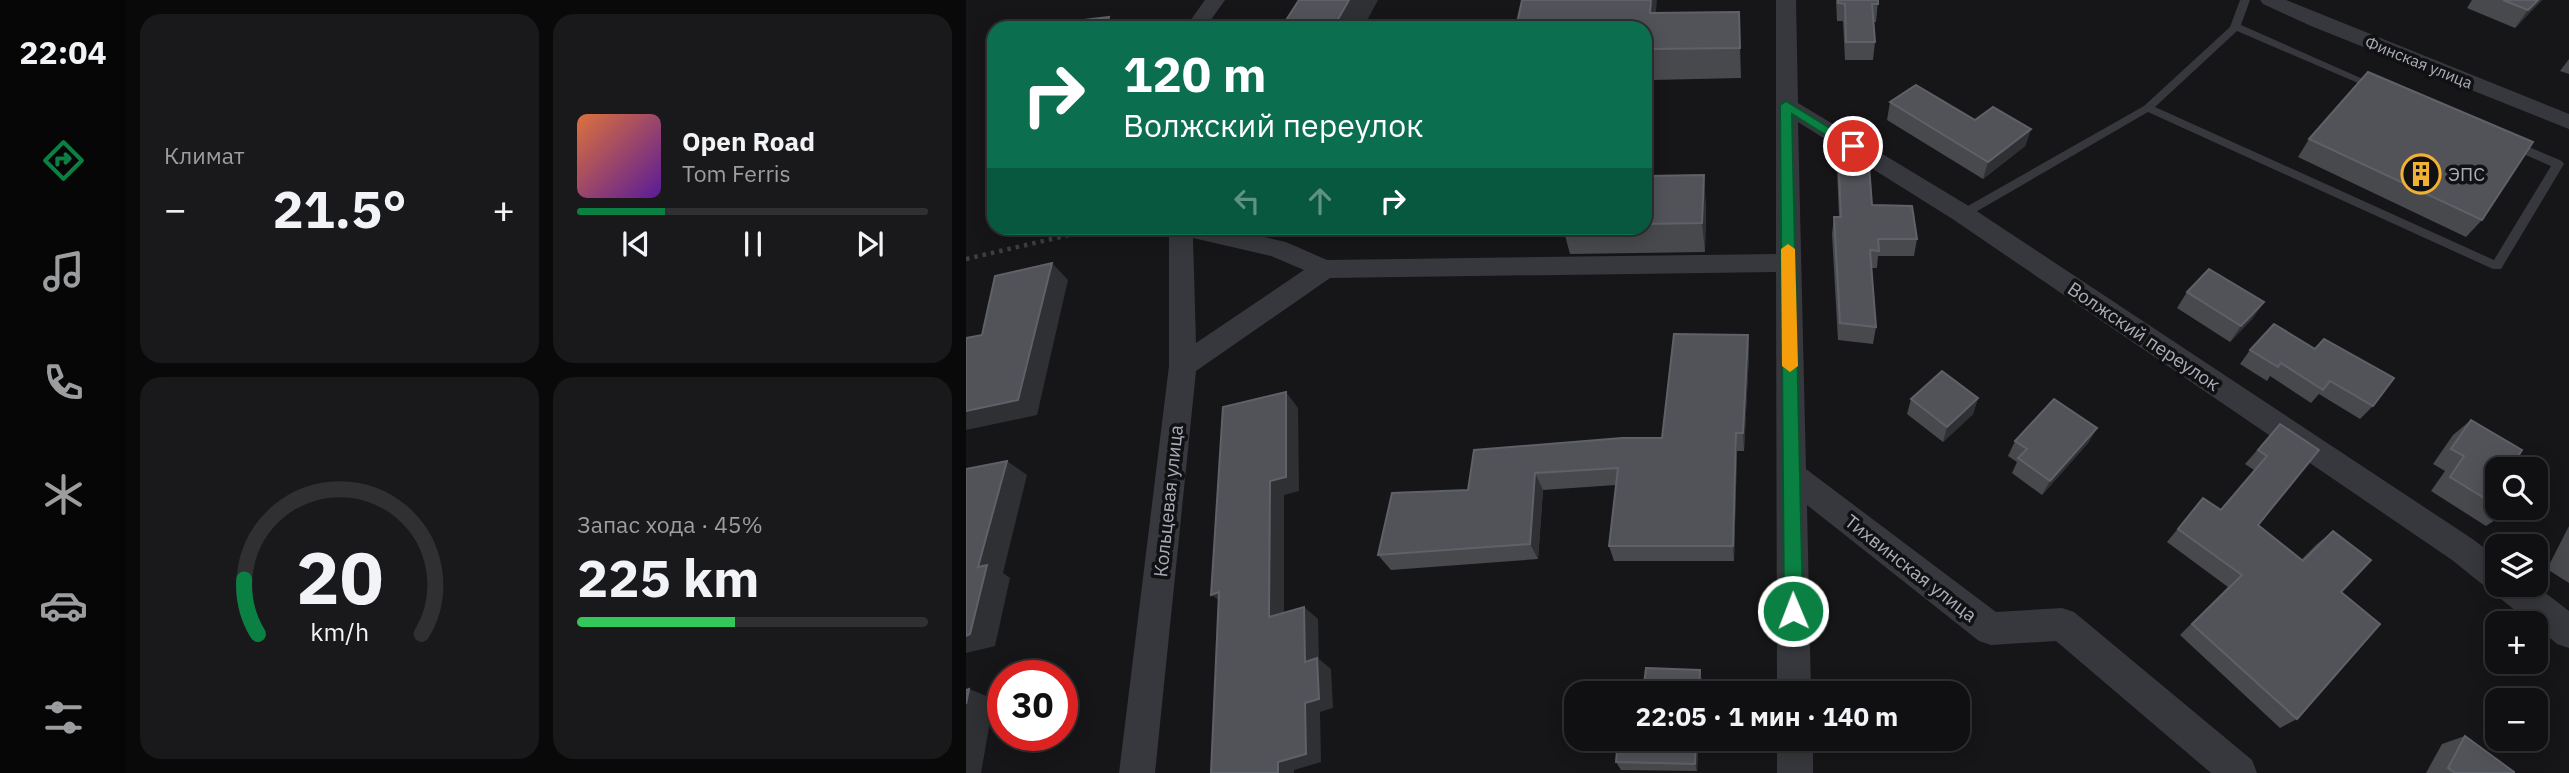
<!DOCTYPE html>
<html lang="ru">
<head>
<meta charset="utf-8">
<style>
	body { margin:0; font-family:"IBM Plex Sans",sans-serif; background:#19191b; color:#f1f3f6; height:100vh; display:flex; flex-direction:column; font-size:26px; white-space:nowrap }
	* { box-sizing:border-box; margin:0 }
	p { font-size:23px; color:#9c9d9f }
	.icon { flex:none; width:38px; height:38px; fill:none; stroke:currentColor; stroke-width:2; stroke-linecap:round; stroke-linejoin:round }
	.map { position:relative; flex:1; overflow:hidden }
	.panel { display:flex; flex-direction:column; gap:14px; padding:14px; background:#09090a; width:840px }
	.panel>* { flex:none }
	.banner { position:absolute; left:21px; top:21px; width:665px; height:214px; border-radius:21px; box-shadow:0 4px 18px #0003,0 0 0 2px #303032; background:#0b6e4f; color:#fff; overflow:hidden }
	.controls { position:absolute; left:1519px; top:457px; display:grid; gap:14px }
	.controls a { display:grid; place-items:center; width:63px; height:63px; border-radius:14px; background:#101012; box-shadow:0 4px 18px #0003,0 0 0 2px #303032; font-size:35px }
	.speed { position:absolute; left:21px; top:660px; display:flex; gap:14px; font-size:35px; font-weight:700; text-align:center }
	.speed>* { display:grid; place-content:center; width:91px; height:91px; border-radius:50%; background:#101012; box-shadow:0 4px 18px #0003,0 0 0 2px #303032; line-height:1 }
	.speed .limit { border:10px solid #d22; background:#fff; color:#111 }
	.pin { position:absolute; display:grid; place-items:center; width:60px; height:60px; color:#fff; margin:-30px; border:4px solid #fff; border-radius:50%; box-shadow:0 2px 7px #0007 }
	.me { position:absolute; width:77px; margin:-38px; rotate:359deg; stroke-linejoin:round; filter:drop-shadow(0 0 5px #0008) }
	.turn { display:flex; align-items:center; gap:24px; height:147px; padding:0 21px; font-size:32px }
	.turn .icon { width:91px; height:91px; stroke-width:2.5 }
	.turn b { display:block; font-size:49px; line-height:60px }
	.lanes { display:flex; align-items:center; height:66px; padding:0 21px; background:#0003; justify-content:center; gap:35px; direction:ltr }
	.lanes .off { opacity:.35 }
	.big { font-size:52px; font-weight:700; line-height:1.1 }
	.panel .card { flex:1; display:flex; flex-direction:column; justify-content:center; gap:10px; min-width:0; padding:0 24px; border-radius:21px; background:#19191b }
	.panel .dial { align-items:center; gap:0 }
	.dial svg { height:182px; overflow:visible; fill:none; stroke:#303032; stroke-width:7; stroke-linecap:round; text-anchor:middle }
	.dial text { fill:#f1f3f6; stroke:none }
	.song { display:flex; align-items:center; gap:21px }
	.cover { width:84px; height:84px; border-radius:10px; background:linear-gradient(135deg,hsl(20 70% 55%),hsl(270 70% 35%)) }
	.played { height:7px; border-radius:4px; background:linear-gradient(90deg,#0b8043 25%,#303032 25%) }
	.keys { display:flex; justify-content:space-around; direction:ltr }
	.heat { display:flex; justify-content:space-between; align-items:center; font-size:38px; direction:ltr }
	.charge { height:10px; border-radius:5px; background:linear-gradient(90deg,#34c759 45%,#303032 0) }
	.panel .tiles { flex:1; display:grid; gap:14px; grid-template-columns:repeat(2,1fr) }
	.trip { position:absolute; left:598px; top:681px; width:406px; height:70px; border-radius:21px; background:#101012; box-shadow:0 4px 18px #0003,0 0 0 2px #303032; font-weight:700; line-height:70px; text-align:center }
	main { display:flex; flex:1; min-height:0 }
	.menu { display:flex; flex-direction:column; width:126px; justify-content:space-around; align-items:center; background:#060607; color:#9c9d9f }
	.menu .icon { width:49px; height:49px }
	.menu .current { color:#0b8043 }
	.menu b { font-size:32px; color:#f1f3f6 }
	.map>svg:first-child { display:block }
</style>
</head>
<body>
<main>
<nav class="menu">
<b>22:04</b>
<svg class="icon current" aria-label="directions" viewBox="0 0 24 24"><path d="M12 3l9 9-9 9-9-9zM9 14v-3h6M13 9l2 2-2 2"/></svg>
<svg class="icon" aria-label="music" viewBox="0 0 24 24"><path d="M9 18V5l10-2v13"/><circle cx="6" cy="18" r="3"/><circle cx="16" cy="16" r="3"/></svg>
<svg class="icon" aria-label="phone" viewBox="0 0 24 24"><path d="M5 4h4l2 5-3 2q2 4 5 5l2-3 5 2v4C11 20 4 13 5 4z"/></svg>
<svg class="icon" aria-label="climate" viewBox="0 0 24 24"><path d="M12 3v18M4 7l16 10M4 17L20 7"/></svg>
<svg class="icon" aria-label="car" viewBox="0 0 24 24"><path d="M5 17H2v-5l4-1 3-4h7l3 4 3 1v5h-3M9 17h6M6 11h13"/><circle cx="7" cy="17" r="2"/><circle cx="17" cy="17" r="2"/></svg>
<svg class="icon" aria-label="filters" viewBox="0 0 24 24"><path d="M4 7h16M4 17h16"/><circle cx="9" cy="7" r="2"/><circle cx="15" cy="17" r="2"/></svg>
</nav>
<section class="panel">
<div class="tiles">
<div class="card"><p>Климат</p>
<div class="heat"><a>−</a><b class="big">21.5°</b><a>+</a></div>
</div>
<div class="card">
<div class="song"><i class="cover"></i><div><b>Open Road</b><p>Tom Ferris</p></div></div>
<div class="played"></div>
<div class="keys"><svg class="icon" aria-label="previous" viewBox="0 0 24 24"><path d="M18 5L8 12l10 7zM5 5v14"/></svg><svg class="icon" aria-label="pause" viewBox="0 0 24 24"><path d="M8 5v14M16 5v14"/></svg><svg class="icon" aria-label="next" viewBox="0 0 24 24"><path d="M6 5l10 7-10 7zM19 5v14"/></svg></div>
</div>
<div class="card dial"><svg viewBox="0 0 100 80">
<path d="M14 69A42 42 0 1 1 86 69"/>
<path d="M14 69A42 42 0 0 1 8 45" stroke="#0b8043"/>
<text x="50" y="56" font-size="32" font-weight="700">20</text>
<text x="50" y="72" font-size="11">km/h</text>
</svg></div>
<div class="card"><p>Запас хода · 45%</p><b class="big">225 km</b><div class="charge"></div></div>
</div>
</section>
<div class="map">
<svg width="1603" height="773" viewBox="0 0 1603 773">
	<rect width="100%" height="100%" fill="#161618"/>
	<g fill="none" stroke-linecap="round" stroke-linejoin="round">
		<path stroke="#3d3f44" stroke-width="4.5" stroke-dasharray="3.5 5" stroke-linecap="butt" d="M0,259L133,228"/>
		<path fill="#37383d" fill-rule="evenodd" d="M1274,0H1284L1275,25L1415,87L1410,90L1406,89L1271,31L1189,107L1528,260L1585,166L1541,147V141H1549L1596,161L1598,164L1535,269H1527L1182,112L1001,217H993L991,214L993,211L1178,106L1264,27Z"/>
		<g fill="#37383d" fill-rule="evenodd">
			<path d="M239,0H259L239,28H219Z"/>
			<path d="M810,0H830L832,103L1006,208L1508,540L1531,558V584H1568L1603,611V648L1591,644L1570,626V623H1565C1538,601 1513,582 1486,560L988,220L832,122L840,469L1030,612L1096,608L1108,612L1286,760L1291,773H1245L1090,641L1025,645L1013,641L841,505L845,693H811L810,272L364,278L230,371L189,773H153L203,366V228H258L320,242L361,260L810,254ZM227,238L305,256L338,270L230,343Z"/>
			<path d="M1294,0H1320L1603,114V129L1345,26L1297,4Z"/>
			<rect x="811" y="738" width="36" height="35"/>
		</g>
	</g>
	<g fill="#47494d">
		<path d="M870,0H912L910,22H908L909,42L907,60H879L877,21H871Z"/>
		<path d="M1506,0H1576L1549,28L1501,8Z"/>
		<path d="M773,12L775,78L686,80L679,28H552L551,23L690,13Z"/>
		<path d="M1603,59V74L1594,71Z"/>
		<path d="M924,102L1009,120L1065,129L1059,146L1017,179L921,120Z"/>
		<path d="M1343,139L1516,220L1500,237L1332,157Z"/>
		<path d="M872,152L906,205L951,239L948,256H912L911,268H905L910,327L907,344L872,340L866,234L868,217H873L871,169Z"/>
		<path d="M679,176L740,204L739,252L604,254L597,228H679Z"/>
		<path d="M1221,292L1298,302L1286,319L1264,342L1211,308Z"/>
		<path d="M1308,324L1407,406L1394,419L1353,394L1345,403L1304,376L1301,381L1274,364L1284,350Z"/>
		<path d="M782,335L783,354L778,451H771L768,561H648L643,546L650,485L577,490L572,559L425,570L412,555L502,490L696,438Z"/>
		<path d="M1012,398L1007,414L977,442L941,414L945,399Z"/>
		<path d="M1505,420L1531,469V508H1544L1541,512L1520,526L1465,491L1479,471L1467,464L1487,435Z"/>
		<path d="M1314,424L1292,525L1335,560L1351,544L1367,531L1375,592L1331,719L1314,728L1214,635L1262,587L1201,542L1237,498L1254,510L1288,470L1279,464Z"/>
		<path d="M1131,428L1122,443L1076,495L1046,473L1051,462L1042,456L1049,441Z"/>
		<path d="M1603,526V583L1581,569Z"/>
		<path d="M1499,736L1548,773H1460L1476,744Z"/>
		<path d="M733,738L731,771L655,770L650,762Z"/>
	</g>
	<g fill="#2f3033">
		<path d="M383,0H412L397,28H367Z"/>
		<path d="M685,0H691L687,43L684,13Z"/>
		<path d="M1572,0H1576L1549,28L1562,10Z"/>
		<path d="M143,17L150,28H139Z"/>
		<path d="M682,49L686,80L679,160V83Z"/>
		<path d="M1065,129L1059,146L1017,179L1022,162Z"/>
		<path d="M738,175L740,204L739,252L736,223Z"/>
		<path d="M86,263L102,280L71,415L0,430V411Z"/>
		<path d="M1298,302L1286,319L1264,342L1275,326Z"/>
		<path d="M782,335L783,354L778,451L777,433Z"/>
		<path d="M320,392L332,408L333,491L318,495V629L303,617L304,481Z"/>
		<path d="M1012,398L1007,414L977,442L981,427Z"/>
		<path d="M1131,428L1122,443L1076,495L1084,481Z"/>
		<path d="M770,433L771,451L768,561L767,546Z"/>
		<path d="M41,461L61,475L37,573L44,578L29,646L0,653V636L12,567Z"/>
		<path d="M569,473L577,490L572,559L564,544Z"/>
		<path d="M253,592L262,606L245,595Z"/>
		<path d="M338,607L352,619L353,659L365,669L367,708L354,712L355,762L328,770V773H310L339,662Z"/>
		<path d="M734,670L736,680L735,693H733Z"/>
		<path d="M3,689L28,699L15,773H0V704Z"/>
		<path d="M730,738H733L731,771L729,764Z"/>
	</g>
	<g fill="#525359" stroke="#5f6168" stroke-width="2">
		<path d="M333,0H383L367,28H315Z"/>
		<path d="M556,0H685L684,13L773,12L774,48L682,49L679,83V28H618L619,22L551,23Z"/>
		<path d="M872,0H912V4H906L909,42H880L879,4L872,3Z"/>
		<path d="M1537,0H1572L1562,10Z"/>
		<path d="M143,17L139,28H108L110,21Z"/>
		<path d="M1402,72L1567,142L1516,220L1343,139Z"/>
		<path d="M950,85L1009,120L1027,107L1065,129L1022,162L924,102Z"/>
		<path d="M872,152H902L906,205L946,206L951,239H912L913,251L904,250L910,327L874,323L868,217H875Z"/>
		<path d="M738,175L736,223L679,224V176Z"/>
		<path d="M86,263L52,400L0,411V338L16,335L29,276Z"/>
		<path d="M1243,269L1298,302L1275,326L1221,292Z"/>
		<path d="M1308,324L1349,349L1358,339L1428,378L1407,406L1364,381L1357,390L1315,363L1312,367L1284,350Z"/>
		<path d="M708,334L782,335L777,433H770L767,546H643L652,468L569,473L564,544L412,555L426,493L502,490L508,450L656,438H696Z"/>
		<path d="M976,371L1012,398L981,427L945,399Z"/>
		<path d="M320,392V477L304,481L303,617L338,607L339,662L351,658L353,699L339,703L340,754L312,762V772L310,773H245L253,592L245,595L257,407Z"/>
		<path d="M1088,399L1131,428L1084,481L1052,458L1061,449L1049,441Z"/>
		<path d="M1505,420L1556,450L1546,466L1551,469H1531V506L1484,477L1498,456L1485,449Z"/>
		<path d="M1314,424L1353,450L1292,525L1337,561L1367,531L1405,560L1375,592L1414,624L1331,719L1226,624L1276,575L1212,529L1237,498L1255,510L1301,456L1292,450Z"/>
		<path d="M41,461L12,567L21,565L4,634L0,636V469Z"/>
		<path d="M1533,508H1544L1541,512Z"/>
		<path d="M680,668L734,670L733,693H677Z"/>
		<path d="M3,689L0,704V690Z"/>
		<path d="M1499,736L1548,772V773H1489L1482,768Z"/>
		<path d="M652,738H730L729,764L650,762Z"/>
	</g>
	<path fill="#0b8043" stroke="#07532c" stroke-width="2" d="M820,101L893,146L887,150L882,149L826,114L837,611L834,618L827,620L821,618L818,611L814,105Z"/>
	<path fill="#f59e0b" d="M822,244L829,249L832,366L824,372L816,366L815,249Z"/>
	<defs>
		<g id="building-ring" transform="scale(2.0125)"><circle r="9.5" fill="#111113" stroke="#f2b134" stroke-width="1.5"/><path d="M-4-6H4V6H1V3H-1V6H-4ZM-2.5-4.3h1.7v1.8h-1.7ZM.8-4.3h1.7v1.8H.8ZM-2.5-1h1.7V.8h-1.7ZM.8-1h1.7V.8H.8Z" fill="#f2b134"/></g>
	</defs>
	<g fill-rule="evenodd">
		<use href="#building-ring" x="1455" y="174"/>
	</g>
	<g text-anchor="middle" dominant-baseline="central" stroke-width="7" stroke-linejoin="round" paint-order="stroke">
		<g font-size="16" fill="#a8adb8" stroke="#111113">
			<text transform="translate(1453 62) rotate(22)">Финская улица</text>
		</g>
		<g font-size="19" fill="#a8adb8" stroke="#111113" text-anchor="start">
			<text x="1482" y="174">ЭПС</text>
		</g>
		<g font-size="19" fill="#a8adb8" stroke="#111113">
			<text transform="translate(1178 336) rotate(34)">Волжский переулок</text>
			<text transform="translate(202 501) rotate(-84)">Кольцевая улица</text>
			<text transform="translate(945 568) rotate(38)">Тихвинская улица</text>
		</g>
	</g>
</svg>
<div class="controls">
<a><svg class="icon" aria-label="search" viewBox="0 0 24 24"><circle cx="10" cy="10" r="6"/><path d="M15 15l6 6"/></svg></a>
<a><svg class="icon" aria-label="layers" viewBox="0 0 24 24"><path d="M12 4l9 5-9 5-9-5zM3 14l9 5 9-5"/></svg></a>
<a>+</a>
<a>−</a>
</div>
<div class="speed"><div class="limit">30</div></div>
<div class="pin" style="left:887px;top:146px;background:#d93025"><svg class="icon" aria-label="arrive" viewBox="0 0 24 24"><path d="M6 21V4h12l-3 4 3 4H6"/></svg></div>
<svg class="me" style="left:827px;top:611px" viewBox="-20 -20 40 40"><circle r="17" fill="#0b8043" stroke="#fff" stroke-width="3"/><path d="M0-11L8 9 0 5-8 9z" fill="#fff"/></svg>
<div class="trip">22:05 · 1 мин · 140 m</div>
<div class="banner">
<div class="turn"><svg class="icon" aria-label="right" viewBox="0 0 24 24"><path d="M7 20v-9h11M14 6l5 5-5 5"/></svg><div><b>120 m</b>Волжский переулок</div></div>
<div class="lanes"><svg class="icon off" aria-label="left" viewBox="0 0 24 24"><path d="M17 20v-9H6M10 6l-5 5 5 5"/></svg><svg class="icon off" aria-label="ahead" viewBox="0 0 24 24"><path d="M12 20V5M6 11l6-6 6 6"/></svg><svg class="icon" aria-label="right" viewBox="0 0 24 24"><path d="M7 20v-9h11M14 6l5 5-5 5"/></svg></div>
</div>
</div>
</main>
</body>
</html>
